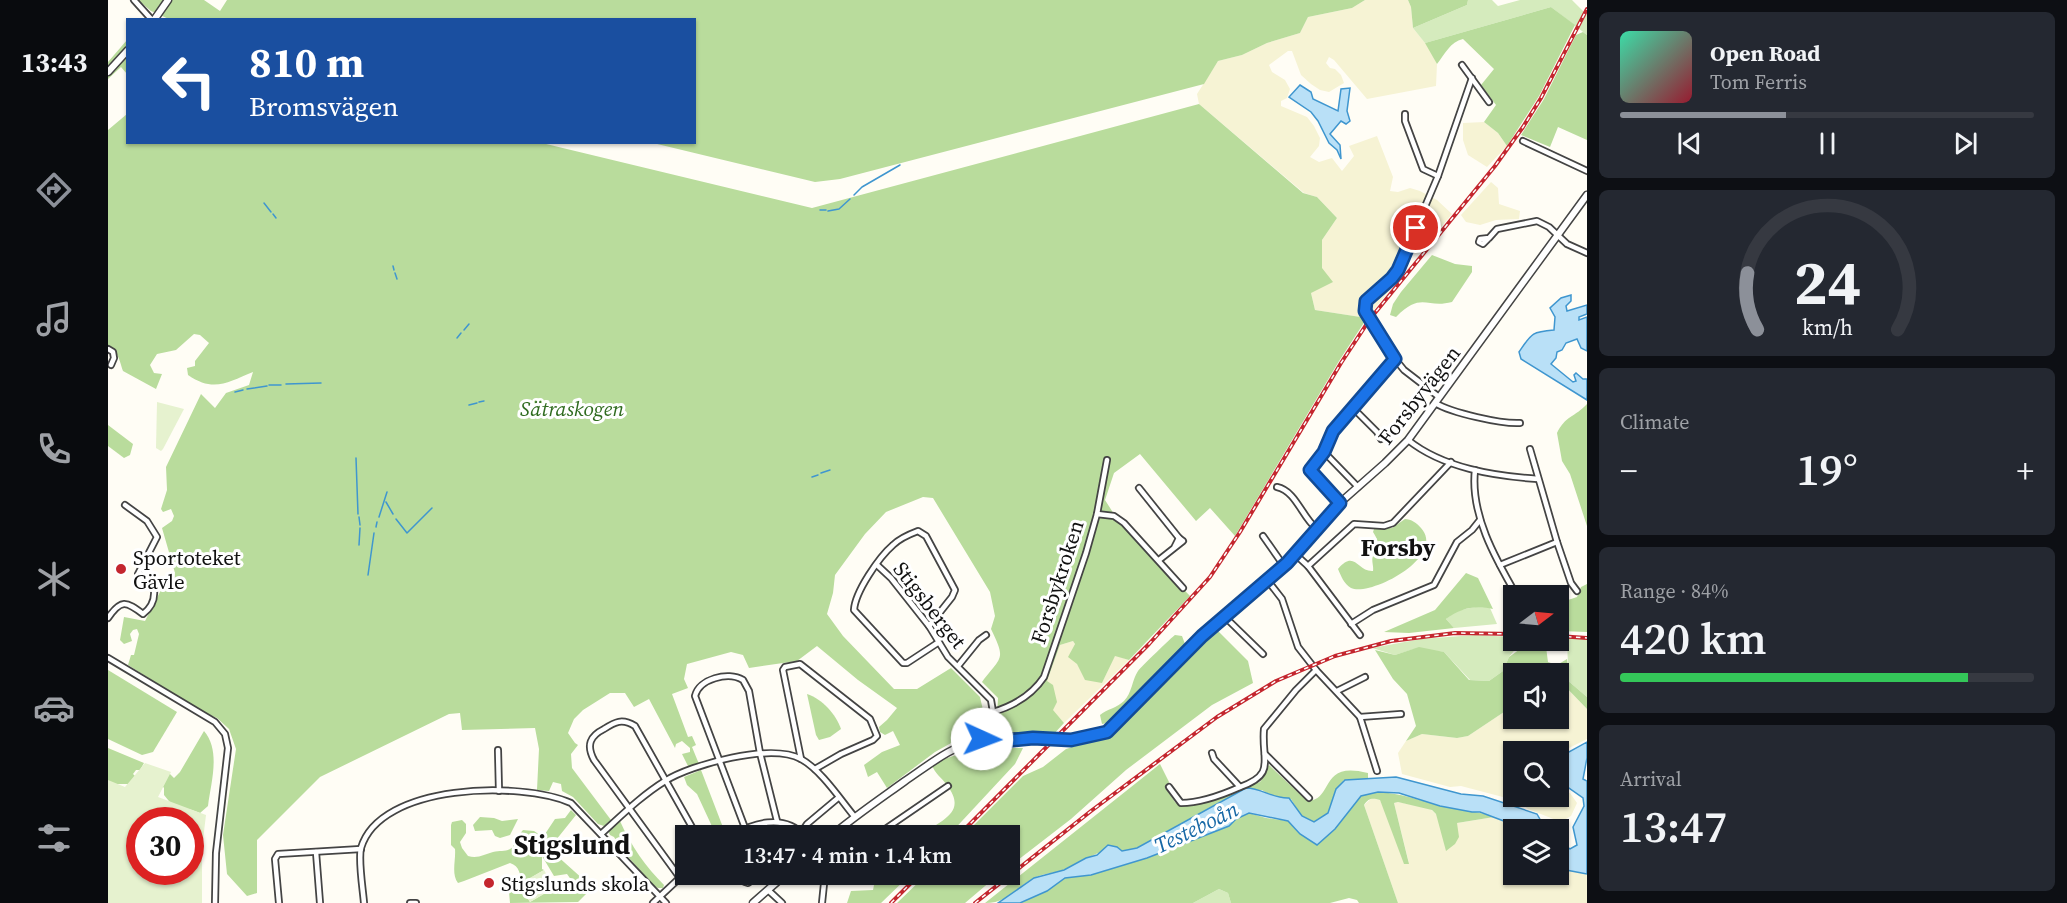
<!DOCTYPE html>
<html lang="en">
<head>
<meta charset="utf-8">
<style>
	body { margin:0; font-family:"Source Serif 4",serif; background:#242831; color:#f1f3f6; height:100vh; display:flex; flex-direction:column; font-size:22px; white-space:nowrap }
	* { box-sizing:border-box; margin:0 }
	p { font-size:20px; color:#9ea1a6 }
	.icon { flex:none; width:33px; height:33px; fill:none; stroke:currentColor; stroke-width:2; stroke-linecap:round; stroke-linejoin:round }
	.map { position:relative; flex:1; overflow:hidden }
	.side { display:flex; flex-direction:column; gap:12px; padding:12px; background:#0d0f14; width:480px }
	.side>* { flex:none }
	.guide { position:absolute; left:18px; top:18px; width:570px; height:126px; border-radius:0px; box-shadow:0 2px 4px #0004; background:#1a4fa0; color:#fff; overflow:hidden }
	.needle { width:39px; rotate:74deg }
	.tools { position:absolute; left:1395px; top:585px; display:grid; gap:12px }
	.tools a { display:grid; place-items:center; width:66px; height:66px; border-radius:0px; background:#171b24; box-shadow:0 2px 4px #0004; font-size:30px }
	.speed { position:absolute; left:18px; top:807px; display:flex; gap:12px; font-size:30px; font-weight:700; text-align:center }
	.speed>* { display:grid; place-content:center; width:78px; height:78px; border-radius:50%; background:#171b24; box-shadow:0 2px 4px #0004; line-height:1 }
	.speed .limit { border:9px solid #d22; background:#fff; color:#111 }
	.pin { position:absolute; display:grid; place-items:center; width:51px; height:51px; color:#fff; margin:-26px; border:3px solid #fff; border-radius:50%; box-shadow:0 2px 6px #0007 }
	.me { position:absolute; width:66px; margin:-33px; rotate:92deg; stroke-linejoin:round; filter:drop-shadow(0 0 4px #0008) }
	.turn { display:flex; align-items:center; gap:21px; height:126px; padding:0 24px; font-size:27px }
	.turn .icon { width:78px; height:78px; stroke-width:2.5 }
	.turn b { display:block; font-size:42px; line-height:51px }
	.big { font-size:45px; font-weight:600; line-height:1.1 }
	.side .widget { flex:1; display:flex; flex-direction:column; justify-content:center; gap:9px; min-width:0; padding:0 21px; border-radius:9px; background:#242831 }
	.side .dial { align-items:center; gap:0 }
	.dial svg { height:156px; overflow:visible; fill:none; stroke:#363941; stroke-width:7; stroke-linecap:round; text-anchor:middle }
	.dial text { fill:#f1f3f6; stroke:none }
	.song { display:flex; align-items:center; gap:18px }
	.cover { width:72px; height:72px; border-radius:9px; background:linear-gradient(135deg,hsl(160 70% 55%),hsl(350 70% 35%)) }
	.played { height:6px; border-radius:3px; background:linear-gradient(90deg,#8c9099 40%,#363941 40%) }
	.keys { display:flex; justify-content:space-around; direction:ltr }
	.heat { display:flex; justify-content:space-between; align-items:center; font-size:33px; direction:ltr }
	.charge { height:9px; border-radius:4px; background:linear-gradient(90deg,#34c759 84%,#363941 0) }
	.trip { position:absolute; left:567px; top:825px; width:345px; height:60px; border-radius:0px; background:#171b24; box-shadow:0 2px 4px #0004; font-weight:600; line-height:60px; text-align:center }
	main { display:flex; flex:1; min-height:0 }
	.tab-bar { display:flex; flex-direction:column; width:108px; justify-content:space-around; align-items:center; background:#090b0e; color:#9ea1a6 }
	.tab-bar .icon { width:42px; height:42px }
	.tab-bar .on { color:#8c9099 }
	.tab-bar b { font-size:27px; color:#f1f3f6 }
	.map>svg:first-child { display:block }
</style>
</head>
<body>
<main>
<nav class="tab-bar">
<b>13:43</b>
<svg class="icon on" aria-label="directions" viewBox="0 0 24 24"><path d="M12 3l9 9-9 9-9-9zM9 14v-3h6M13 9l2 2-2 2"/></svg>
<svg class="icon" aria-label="music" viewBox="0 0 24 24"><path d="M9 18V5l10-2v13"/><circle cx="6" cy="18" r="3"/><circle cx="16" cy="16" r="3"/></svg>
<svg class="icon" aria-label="phone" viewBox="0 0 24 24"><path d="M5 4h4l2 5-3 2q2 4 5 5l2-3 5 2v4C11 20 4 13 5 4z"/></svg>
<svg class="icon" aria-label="climate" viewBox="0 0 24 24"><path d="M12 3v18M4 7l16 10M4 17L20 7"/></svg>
<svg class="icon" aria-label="car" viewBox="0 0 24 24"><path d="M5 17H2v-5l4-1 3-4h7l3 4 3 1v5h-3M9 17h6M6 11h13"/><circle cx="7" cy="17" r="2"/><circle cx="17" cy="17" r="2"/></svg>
<svg class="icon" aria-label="filters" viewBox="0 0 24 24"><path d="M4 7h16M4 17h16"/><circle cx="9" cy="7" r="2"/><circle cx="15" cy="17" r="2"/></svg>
</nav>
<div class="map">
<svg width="1479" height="903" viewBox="0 0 1479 903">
	<rect width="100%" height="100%" fill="#fffdf5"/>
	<g fill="#f6f3d4">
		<path d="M1257,0H1300L1303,7L1305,28L1322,49L1329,64L1328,86L1259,99L1226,60L1221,57L1218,63L1222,68L1227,69L1233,75L1236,83L1221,92L1212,90L1203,84L1193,75L1184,51H1180L1161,65L1164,72L1177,80L1182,89L1179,98L1173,101V106L1199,117L1206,126L1212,138L1211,146L1202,157L1211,162L1224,158L1234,171L1246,156L1241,146L1269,136L1285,177L1282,191L1290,192L1302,188L1312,191L1329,200L1344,214L1314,250L1305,251L1295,248L1293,260L1279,274L1282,290L1259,318L1207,310L1203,293L1214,269V240L1229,218L1209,197L1196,193L1091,104L1089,94L1110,61L1134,55L1159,43L1192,33L1200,17L1244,8Z"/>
		<path d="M1376,122L1390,133L1399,146L1379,167L1360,155L1355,140V123Z"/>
		<path d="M1383,182L1390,188L1391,204L1412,211L1411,219L1388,220L1372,225L1358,222L1353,215Z"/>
		<path d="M965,641L967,644L963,652L969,664L994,683L1007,655L1021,660L956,723L944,710L939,681L952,645Z"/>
		<path d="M1451,680L1479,709V739L1451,753L1450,752H1406V796H1450L1451,789L1462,793L1469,803L1463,816L1456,820H1448L1420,809L1410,801L1353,786L1342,787L1294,774L1290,753L1298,741L1314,734L1349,738L1360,736L1399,710L1405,701L1406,718H1450Z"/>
		<path d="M1264,798L1272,800L1301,863L1286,803L1290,802L1321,808L1328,814L1349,823L1386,817L1401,823L1411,829L1406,830V874H1450L1451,866L1458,870L1479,874V903H1290L1256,805Z"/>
	</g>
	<g fill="#d5ebbd">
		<path d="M1360,0H1384L1390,6L1412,0H1464L1479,15V35L1443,7L1317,43L1305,28L1359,5Z"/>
		<path d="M1372,606L1382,608L1389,624L1346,628L1338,619L1348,611Z"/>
		<path d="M1367,635L1405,637L1406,640L1414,641L1401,657L1395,671L1381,681L1362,680L1336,652L1306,649L1287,655L1264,648L1313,639Z"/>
		<path d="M1459,638L1479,639V697L1458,679L1460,667Z"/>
		<path d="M1111,889L1120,893L1123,903H1085Z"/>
	</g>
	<g fill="#b9dc9c">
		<path d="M30,0H96L112,11L119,0H1257L1244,8L1200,17L1192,33L1159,43L1134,55L1110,61L1096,84L732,179L707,182L545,143L586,142V20H63L43,11Z"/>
		<path d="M1300,0H1360L1359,5L1305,28L1303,7Z"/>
		<path d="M1443,7L1467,25L1431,96L1399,146L1390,133L1376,122L1388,105L1373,85L1386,69L1355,39C1342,42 1337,54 1329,64L1317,43Z"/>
		<path d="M1475,32L1479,35V140L1450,127L1442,147L1413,135L1436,99L1468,35Z"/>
		<path d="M19,40V74L13,67L0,79V62Z"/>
		<path d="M1091,104L1195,193L1209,197L1229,218L1214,240V268L1225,282L1203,293L1207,310L1259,318L1231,361L1127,536L1102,508L1088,521L1032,454L1006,473L997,500L1011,522L1082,596L1021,660L1007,656L994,683L977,680L969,664L960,657L967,644L965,641L952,645L939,681L945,685L949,702L945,710L956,723L944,736L920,733L888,735L890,698L874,682C894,656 898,660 883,629L887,616L882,592L825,498L815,497L778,512L757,534L727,575L725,593L719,614L735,636L786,689H809L843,668L872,697L875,710L874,718L865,734L845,742L827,752L779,788L769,772L760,777L756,765L774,752L792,745L785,731L777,735L772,732L771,727L779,720L789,708L750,680L709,646L689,661L641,668L635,655L623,652L579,664L576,679L580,688L564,694L580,737L584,736L588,745L584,747L591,764L581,768L574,754L582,752V748L574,741L568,744L567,748L541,699L526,707L517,693H502L475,710L466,719L460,733L467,743L470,745L463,754L464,768L503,820L496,826L490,824L465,797L454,791L453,784L445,782L441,791L429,790L431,749L427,728L354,730L352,713L341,714L212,777L149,840V893L139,896L119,874L115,835L128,749L121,729L109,718L91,710L20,665L23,655H26L31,634L29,629L25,630L22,634L24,641L16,644L12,640L16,617L37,621L53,590L67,573L54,528L64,521L66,516L63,509L55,512L53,509L59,490L58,467L93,394L107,408L118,393L141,385L145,372C120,382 106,393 80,375L79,368L87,366V361L101,343L92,335L86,334L68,350L49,354L42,365L46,373L54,374L48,389L15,371C11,359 11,353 0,346V130L19,114L20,142L434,143L704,208Z"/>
		<path d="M1324,255L1347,264L1364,266V272L1344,302C1318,309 1314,291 1288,317L1282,315L1285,304L1293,292Z"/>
		<path d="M1479,404V526L1462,474L1454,461L1449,433C1457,416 1467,417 1479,404Z"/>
		<path d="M0,425L25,444L22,455L16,458L0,446Z"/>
		<path d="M1297,519C1303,519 1309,523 1313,528C1339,557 1262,597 1243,588C1236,584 1233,576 1230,569C1247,549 1249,572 1265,571C1266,567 1263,560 1265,556C1270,544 1273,545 1265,532L1266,529L1284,528Z"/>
		<path d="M1358,573L1370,578L1385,609C1367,605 1353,608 1338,619L1346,628L1301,633L1276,632L1327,610Z"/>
		<path d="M1479,584V632L1451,631V603L1469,597L1473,587Z"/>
		<path d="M1108,629L1140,661L1145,683L1104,705L1018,770L963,819L902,866V836L856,835L915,776L935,767L958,749L990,739L1002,733L1031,709Z"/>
		<path d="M1067,635L1074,636L1077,644L1075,652L1005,722L994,724L992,715C999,709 1009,708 1016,701C1024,693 1024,680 1030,671C1033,667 1065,636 1067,635Z"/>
		<path d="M1423,641L1438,647L1440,662L1449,665L1459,659L1460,667L1458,679L1479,697V709L1451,680L1450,674H1406L1405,701L1399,710L1360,736L1349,738L1314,734L1298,741L1308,726L1299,694L1285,679L1267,650L1287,655L1311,647L1336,652L1361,680L1381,681L1395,671L1401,657Z"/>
		<path d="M0,670L69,712L45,752L34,755L0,739Z"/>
		<path d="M699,694C714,699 728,714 733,729L722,737L711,740L708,735Z"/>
		<path d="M96,731C113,751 103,782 100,806L92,813L81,809L79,812L65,806L56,795V788L50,779L60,772L66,778L72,772Z"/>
		<path d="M876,746L883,747L888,754L901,748H915L907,764L841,835L813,836C830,820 862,814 838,784C833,777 827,774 824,765L833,760Z"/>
		<path d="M0,748L36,763L32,770H28L25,774L27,776L23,784H6L0,781Z"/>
		<path d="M1052,764L1061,782L1058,789L1067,802L1073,806L1082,805L1152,782C1158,775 1157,769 1161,765L1199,801C1227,800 1210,760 1260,773V779L1236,780L1228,789L1220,813L1206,822L1194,817L1183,799L1165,797L1154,790L1113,801L1081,821L1061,830L1029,848L1014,851L1009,847C990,851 975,861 958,869C948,873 936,873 926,878C907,888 900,903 877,903Z"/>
		<path d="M593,770L616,830L612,835H608L589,794L579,785L576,777Z"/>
		<path d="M1270,792C1293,793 1313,801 1335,806C1352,810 1369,811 1386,817L1349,823L1351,837L1347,844L1338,851L1328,814L1324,810L1290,802L1286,803L1301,864H1296L1272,800C1264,798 1261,798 1256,805L1290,903H1251L1249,900L1241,898L1222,903H1123L1120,893L1111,889L1085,903H912L939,891L957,878L983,875L1039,858L1121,826L1128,819L1141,813L1158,818L1180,821L1192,834L1253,796Z"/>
		<path d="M463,810L468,815L444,845L447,854L476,880L479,893L470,902L402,903L401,892L403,884H411L422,902L446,888L453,891L465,888L464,881L459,874L446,876L434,856V869L436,870L414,883C412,875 412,866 402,863L356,881L350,883C343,874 348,860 347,849L343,845V825L344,822L354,820L358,824V833L352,842L354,848L360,856C370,859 377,854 385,852C393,850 398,853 405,847V842L415,830L426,831L435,837L447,819L457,818Z"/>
		<path d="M372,817L386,818L394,821L410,819L402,835L392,838L387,836L384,830L367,831L365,825Z"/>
		<path d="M512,821C523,846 538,867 556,885L555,888H550L545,885L514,850L506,837L502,835L500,831Z"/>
		<path d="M768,875H802L773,903H739L743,891L765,890Z"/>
		<path d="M818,875V874L890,875L857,903H789Z"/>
	</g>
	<g fill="#e6f2cf" fill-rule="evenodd">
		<path d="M49,402L76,409L55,449L53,451L48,448Z"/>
		<path d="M37,763L63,772L50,797L98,815L94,848V903H0V780L17,787ZM32,820H82V872H32Z"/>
		<path d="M436,870L446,888L422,902L411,884Z"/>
	</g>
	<g fill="#b9e0f7" stroke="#3f96cf" stroke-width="1.5">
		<path d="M1192,85L1203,92L1205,99L1230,111L1233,89L1242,88L1239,111L1242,121L1238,124L1233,121L1222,134L1232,145L1233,159L1229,150L1221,143L1210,121L1203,112L1181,97Z"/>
		<path d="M1463,295V301L1458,306L1459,311L1479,305V314L1471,317V320L1479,317V351L1473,348L1469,339L1458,343L1454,350L1449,352L1448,358L1443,364L1465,382L1468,381L1466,375L1468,373L1475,379H1479V400L1413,359L1411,352C1424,333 1423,332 1446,330L1447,317L1442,308L1453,298Z"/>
		<path d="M1479,742V758L1475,779L1479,781V874L1458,870L1451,866V836L1454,844L1462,849L1469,845L1465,827L1476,806L1475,798L1451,781L1450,758Z"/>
		<path d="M1288,777L1353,794L1375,796L1429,814L1433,821L1443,829H1411L1401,823L1372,812H1364L1332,806L1291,793L1270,792L1253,796L1227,829L1209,845L1192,834L1180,821L1141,813L1128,819L1121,826L1039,858L983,875L957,878L939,891L912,903H890L926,878L956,870L978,858L989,855L1000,845L1009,847L1014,851L1029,848L1138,788C1154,788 1165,799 1181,798L1194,816L1206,822L1220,813L1228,789L1237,780Z"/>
	</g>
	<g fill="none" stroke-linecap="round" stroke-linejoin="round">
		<g stroke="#3f96cf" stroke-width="1.5">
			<path d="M746,195L754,187L792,165"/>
			<path d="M156,203L163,212"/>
			<path d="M712,210H718"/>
			<path d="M720,211L731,209L742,199"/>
			<path d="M165,214L168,218"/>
			<path d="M285,266L286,270"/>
			<path d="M287,273L289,279"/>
			<path d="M356,330L361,324"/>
			<path d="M349,338L353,333"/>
			<path d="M178,384L213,383"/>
			<path d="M161,385H173"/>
			<path d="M139,389L159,386"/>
			<path d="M127,392L135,390"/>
			<path d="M371,402L376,401"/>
			<path d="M361,405L369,403"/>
			<path d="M248,458L250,514"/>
			<path d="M713,473L722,470"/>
			<path d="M704,477L710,475"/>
			<path d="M278,502L285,514"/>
			<path d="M251,517L252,525"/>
			<path d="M271,517L279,492"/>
			<path d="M288,519L299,533L324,508"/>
			<path d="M268,527L269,522"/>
			<path d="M251,545L252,528"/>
			<path d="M260,575L266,533"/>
		</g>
		<g stroke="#444" stroke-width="8">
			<g id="minor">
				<path d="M26,0L44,20"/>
				<path d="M1354,65L1381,102"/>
				<path d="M1297,114V121L1315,169L1330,176"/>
				<path d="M1415,141L1479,171"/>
				<path d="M1381,238L1375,244L1371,242L1372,239L1381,238L1389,229L1429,221L1441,227L1459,244L1479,253"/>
				<path d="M0,349L5,352L6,358L3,365"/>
				<path d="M1331,397L1296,370L1287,359L1257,311L1258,301L1290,270L1330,176L1364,78"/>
				<path d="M1327,403C1344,413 1393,424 1412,423"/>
				<path d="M1245,408L1269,432L1273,439"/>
				<path d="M1300,440C1335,468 1386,476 1430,479"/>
				<path d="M1422,449L1449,542L1463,583L1469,591"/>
				<path d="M1216,452L1250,487"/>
				<path d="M1367,470C1362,514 1387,558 1409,596"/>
				<path d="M1169,487C1188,491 1194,517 1208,528"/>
				<path d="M1031,488L1071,538"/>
				<path d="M1232,503L1202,470L1216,452L1225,431L1287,359"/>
				<path d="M989,514L999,460"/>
				<path d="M1155,536L1176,566"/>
				<path d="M1187,554L1200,566L1252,635"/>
				<path d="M1051,560L1075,541L1071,538L1066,548"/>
				<path d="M769,565L783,578L821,626L840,657L883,700L885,712L874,735L875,740"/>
				<path d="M1392,565L1449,542"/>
				<path d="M1200,566L1246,524L1276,526L1285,523L1343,462"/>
				<path d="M1160,581L1174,599L1190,647L1208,670L1252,717L1269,771"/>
				<path d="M1116,616L1155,654"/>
				<path d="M0,618C13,599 18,601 35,614C43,608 47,600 46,590L30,574L49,537L39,521L17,505"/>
				<path d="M1243,624L1265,610L1326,585L1349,542L1364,530L1372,520"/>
				<path d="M821,626L844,597L847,590L818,536L810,531C802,534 791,539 785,545C771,557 747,592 746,610L795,663H799L831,642"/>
				<path d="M0,658L107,722L117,734L120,748L108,853L107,903"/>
				<path d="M850,666L871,640L878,635"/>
				<path d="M1229,691L1257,677"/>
				<path d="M885,712C905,706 924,695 936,677L978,553L989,514L1006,516L1016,523L1075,588"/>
				<path d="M1252,717L1293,714"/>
				<path d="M390,750L391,791"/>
				<path d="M1104,753L1106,759L1132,787C1169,774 1153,760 1156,729L1188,690L1208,670"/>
				<path d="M1157,754L1201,798"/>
				<path d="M693,759L675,670L677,667L692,664L762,719L769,736L765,740L733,754L707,769"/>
				<path d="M1061,787L1073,803C1093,803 1114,795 1132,787"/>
				<path d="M637,828L587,696C591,679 620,671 635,680L641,691L652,753L669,821"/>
				<path d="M493,834C514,815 533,796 557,781C584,764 663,743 693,759C713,770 732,799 746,816"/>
				<path d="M620,836C645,824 675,812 697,836"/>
				<path d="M691,836L699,824L730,798"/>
				<path d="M767,836L840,786"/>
				<path d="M208,852L212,903"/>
				<path d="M630,874L637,882L640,883L653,874"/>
				<path d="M572,878L486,760C478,745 482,736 496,729C507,722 514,718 527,726L589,836"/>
				<path d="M660,890L674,903"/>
				<path d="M171,903L167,859L170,854L253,849"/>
				<path d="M256,903C255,890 250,860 253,848C272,783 413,781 463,803L558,903"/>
				<path d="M302,903H308"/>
				<path d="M545,903L578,872"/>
				<path d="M714,903L717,874"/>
			</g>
		</g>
		<g stroke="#444" stroke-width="9">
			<g id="tertiary">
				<path d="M46,20L60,0"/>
				<path d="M0,72L20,50"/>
				<path d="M867,746L895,740"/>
				<path d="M723,836C747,816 772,799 797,781C822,764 844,746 873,739C916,729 966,754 1004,727L1094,636L1179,563L1226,508L1277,463L1300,440L1479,195"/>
				<path d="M645,903L678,874"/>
			</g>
		</g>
		<use href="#minor" stroke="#fff" stroke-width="4.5"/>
		<use href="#tertiary" stroke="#fff" stroke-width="6"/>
		<g stroke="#c4262e" stroke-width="4">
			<g id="rail">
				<path d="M1450,636L1479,638"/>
				<path d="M850,836L1041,644L1102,577L1132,532L1233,363L1262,319L1387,166L1415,127L1433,98L1479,9"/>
				<path d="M783,903L812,874"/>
				<path d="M867,903L983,811L1109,717L1168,681L1227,656L1283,641L1347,633L1406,634"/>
			</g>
		</g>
		<use href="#rail" stroke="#fff" stroke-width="1.5" stroke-dasharray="4.5" stroke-linecap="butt"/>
	</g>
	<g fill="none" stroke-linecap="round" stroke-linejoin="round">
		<g stroke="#114b97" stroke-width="15">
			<path id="route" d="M874,739L875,743L925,738L963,740L999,732L1094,636L1179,563L1232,503L1202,470L1216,452L1225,431L1287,359L1257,311L1258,301L1284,278L1290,270L1308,228"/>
		</g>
		<use href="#route" stroke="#1a73e8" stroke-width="10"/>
	</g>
	<g fill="#c4262e" stroke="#fff" stroke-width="2">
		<circle cx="13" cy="569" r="6"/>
		<circle cx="381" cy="883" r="6"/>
	</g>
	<g text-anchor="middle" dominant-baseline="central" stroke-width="6" stroke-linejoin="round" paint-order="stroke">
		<g font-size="21" fill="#111" stroke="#fff">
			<text transform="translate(1311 395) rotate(-52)">Forsbyvägen</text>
			<text transform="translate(949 582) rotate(-72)">Forsbykroken</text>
			<text transform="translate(822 605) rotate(52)">Stigsberget</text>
		</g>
		<g font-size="21" font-style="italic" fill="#2f6b1f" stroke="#fff">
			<text x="464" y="408">Sätraskogen</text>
		</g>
		<g font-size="21" fill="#111" stroke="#fff" text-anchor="start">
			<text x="25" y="557">Sportoteket<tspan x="25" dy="24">Gävle</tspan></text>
			<text x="393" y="883">Stigslunds skola</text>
		</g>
		<g font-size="22" font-style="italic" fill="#1768a6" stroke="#fff">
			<text transform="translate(1088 827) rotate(-26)">Testeboån</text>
		</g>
		<g font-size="24" font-weight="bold" fill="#111" stroke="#fff">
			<text x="1290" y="547">Forsby</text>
		</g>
		<g font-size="27" font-weight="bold" fill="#111" stroke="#fff">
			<text x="464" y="844">Stigslund</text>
		</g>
	</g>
</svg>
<div class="tools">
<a><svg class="needle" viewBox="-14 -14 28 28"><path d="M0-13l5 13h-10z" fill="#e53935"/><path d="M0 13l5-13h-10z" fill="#9ea1a6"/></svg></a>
<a><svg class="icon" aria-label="sound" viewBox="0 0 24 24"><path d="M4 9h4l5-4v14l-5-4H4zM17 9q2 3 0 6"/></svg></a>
<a><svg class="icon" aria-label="search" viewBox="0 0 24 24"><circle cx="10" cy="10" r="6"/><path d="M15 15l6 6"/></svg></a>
<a><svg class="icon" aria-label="layers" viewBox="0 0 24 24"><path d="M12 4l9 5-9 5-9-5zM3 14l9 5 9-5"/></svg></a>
</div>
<div class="speed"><div class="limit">30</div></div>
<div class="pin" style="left:1308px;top:228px;background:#d93025"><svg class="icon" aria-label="arrive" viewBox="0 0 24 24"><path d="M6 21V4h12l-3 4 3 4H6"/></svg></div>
<svg class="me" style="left:874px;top:739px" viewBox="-20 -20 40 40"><circle r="19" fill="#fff"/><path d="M0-13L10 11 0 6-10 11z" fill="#1a73e8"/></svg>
<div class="trip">13:47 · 4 min · 1.4 km</div>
<div class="guide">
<div class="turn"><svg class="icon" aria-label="left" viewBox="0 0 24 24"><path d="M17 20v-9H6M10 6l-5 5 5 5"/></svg><div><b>810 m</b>Bromsvägen</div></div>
</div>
</div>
<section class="side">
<div class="widget">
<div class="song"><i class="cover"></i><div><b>Open Road</b><p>Tom Ferris</p></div></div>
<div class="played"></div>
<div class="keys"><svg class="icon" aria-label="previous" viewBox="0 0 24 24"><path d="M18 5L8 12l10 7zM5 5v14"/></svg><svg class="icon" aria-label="pause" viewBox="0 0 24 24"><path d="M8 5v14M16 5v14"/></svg><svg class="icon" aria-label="next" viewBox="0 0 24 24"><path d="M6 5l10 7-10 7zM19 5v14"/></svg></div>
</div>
<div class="widget dial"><svg viewBox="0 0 100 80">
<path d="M14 69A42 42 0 1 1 86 69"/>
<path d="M14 69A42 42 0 0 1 9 40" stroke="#8c9099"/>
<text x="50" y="56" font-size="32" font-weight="700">24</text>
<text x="50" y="72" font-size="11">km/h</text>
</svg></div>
<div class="widget"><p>Climate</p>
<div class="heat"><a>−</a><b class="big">19°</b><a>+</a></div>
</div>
<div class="widget"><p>Range · 84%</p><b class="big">420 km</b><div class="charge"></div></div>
<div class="widget"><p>Arrival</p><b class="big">13:47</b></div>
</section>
</main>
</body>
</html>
